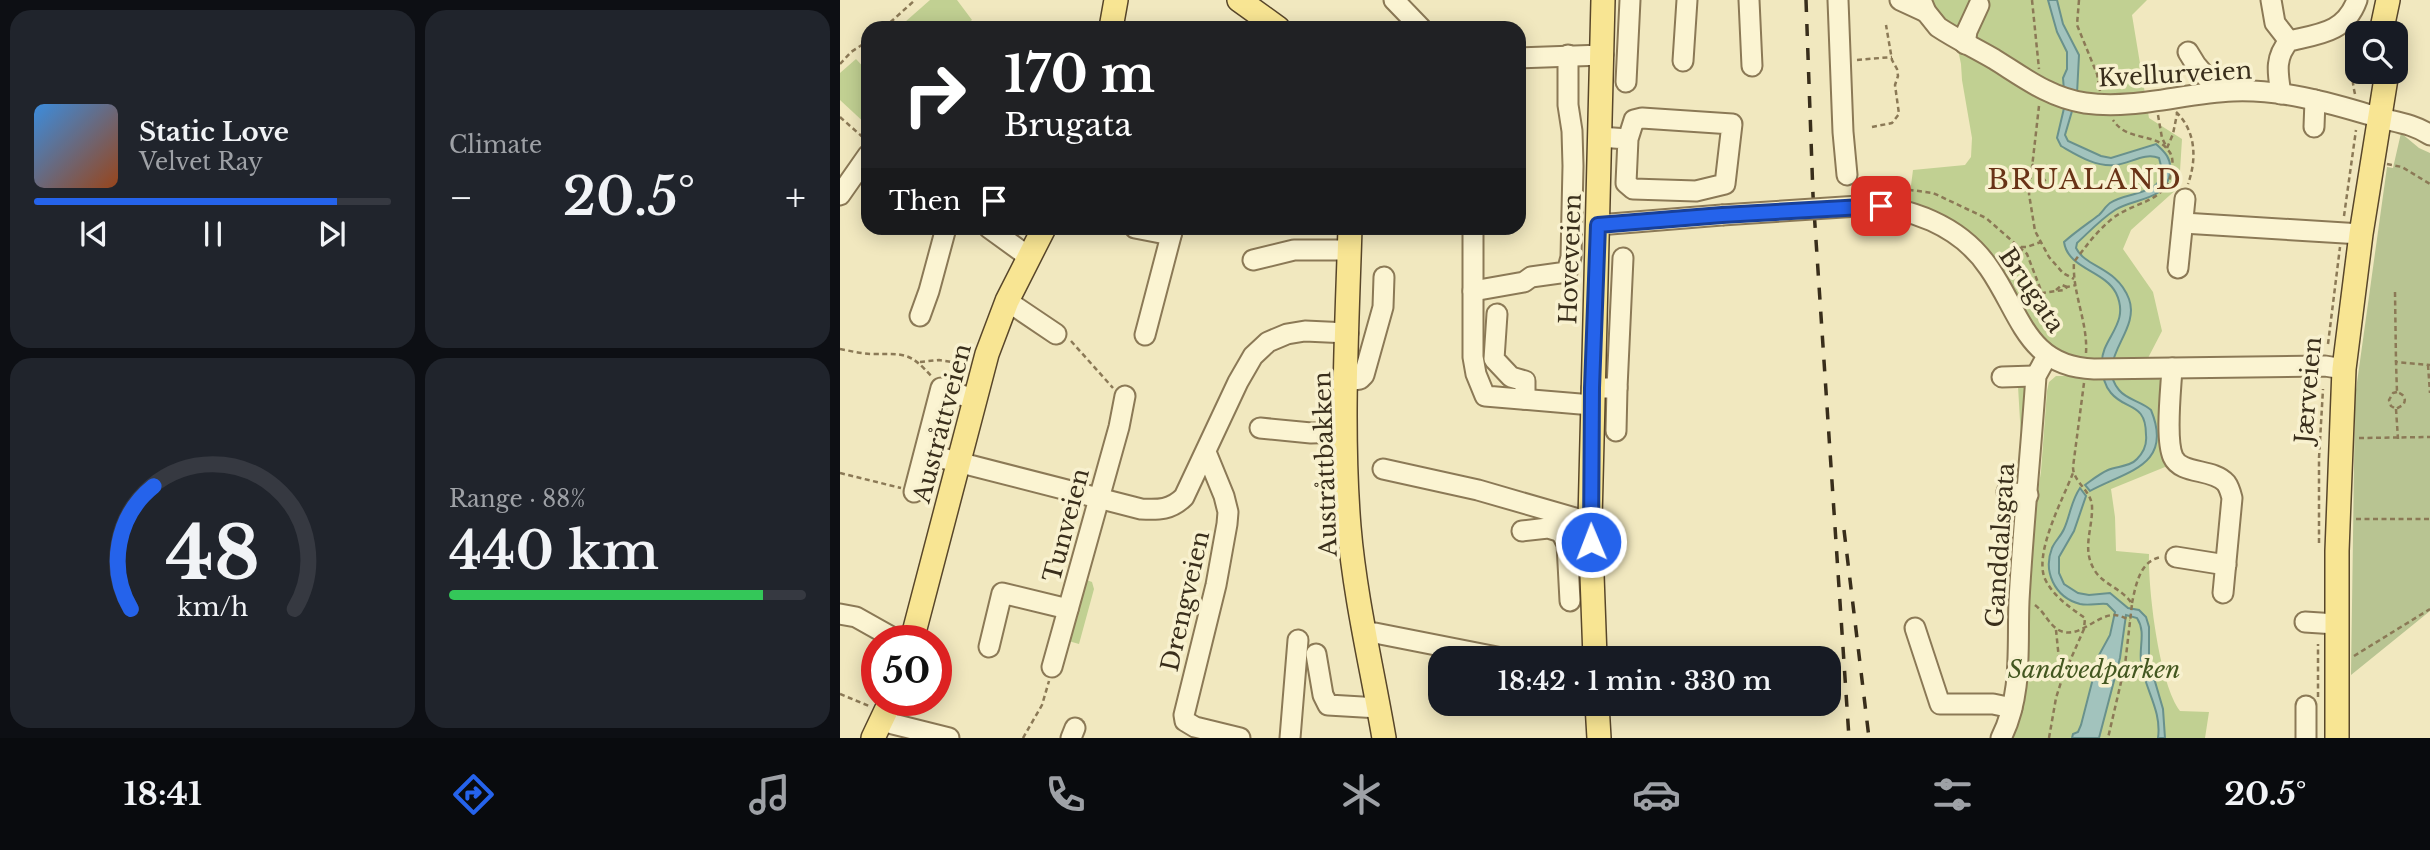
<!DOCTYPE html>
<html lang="en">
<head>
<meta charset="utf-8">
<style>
	body { margin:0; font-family:"Libre Baskerville",serif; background:#20242c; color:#f1f3f6; height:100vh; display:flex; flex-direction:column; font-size:26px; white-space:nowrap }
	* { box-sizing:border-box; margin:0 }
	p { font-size:23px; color:#9ea1a6 }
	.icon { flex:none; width:38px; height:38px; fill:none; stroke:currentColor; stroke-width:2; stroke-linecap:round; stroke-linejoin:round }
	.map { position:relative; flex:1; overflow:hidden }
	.details { display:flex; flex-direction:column; gap:10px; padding:10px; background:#0d0f14; width:840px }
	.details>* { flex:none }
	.guide { position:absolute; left:21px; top:21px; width:665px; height:214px; border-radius:21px; box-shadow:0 4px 18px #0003; background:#202124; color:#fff; overflow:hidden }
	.fabs { position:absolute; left:1505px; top:21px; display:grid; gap:14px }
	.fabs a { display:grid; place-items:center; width:63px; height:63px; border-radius:14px; background:#171b24; box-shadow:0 4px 18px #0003; font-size:35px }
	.speed { position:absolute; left:21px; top:625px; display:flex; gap:14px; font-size:35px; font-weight:700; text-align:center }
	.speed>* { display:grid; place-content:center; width:91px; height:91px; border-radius:50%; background:#171b24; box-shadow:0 4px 18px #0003; line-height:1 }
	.speed .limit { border:10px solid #d22; background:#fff; color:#111 }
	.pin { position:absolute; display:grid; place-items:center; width:60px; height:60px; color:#fff; margin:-30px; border-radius:14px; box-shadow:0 4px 10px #0006 }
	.me { position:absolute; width:77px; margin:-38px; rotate:359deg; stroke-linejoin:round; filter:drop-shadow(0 0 5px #0008) }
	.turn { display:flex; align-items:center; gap:24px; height:147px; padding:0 28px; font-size:32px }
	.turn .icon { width:91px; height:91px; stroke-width:2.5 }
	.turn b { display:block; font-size:49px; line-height:60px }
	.then { display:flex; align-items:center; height:66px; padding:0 28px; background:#0003; gap:14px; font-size:26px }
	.big { font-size:52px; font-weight:600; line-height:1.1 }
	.details .tile { flex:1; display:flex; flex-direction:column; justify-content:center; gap:10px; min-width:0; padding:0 24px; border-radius:21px; background:#20242c }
	.details .dial { align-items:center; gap:0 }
	.dial svg { height:182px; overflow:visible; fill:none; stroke:#363941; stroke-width:7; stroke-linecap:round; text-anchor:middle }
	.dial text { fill:#f1f3f6; stroke:none }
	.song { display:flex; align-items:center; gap:21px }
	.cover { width:84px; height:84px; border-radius:10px; background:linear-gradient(135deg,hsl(210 70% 55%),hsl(20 70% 35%)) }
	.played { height:7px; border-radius:4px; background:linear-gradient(90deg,#2563eb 85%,#363941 85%) }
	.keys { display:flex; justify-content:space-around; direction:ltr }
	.heat { display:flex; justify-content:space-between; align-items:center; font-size:38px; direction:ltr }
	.charge { height:10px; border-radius:5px; background:linear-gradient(90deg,#34c759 88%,#363941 0) }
	.details .tiles { flex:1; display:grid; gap:10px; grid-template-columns:repeat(2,1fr) }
	.trip { position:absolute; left:588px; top:646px; width:413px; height:70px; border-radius:21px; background:#171b24; box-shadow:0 4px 18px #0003; font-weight:600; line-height:70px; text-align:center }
	.menu { display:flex; height:112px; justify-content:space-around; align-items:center; background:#090b0e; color:#9ea1a6 }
	.menu .icon { width:49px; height:49px }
	.menu .active { color:#2563eb }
	.menu b { font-size:32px; color:#f1f3f6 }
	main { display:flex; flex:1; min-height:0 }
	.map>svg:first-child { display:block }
</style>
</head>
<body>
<main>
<section class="details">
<div class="tiles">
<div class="tile">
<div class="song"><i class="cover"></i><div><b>Static Love</b><p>Velvet Ray</p></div></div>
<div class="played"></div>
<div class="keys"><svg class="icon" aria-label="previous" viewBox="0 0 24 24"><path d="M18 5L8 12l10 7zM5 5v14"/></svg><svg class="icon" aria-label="pause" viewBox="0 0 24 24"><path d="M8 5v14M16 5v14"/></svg><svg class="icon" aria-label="next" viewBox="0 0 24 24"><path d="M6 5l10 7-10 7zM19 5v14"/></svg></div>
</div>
<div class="tile"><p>Climate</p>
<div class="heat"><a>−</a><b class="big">20.5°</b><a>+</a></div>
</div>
<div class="tile dial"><svg viewBox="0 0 100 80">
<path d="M14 69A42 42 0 1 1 86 69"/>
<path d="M14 69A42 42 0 0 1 24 15" stroke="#2563eb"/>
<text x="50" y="56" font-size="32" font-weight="700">48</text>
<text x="50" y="72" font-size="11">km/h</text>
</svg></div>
<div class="tile"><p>Range · 88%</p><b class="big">440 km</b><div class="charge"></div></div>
</div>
</section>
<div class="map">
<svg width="1590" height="738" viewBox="0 0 1590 738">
	<rect width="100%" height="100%" fill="#f1e8bf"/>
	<g fill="#c1d092">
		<path d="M90,0H117L132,20L121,28H70L65,22Z"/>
		<path d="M1086,0H1307L1292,15L1309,118L1342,139L1339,187L1291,230L1283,249L1313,292L1322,331L1308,358C1266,360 1218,366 1191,326C1173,300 1164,268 1142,244C1124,223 1093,212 1069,201L1073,170L1125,165L1131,157L1132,138L1122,80L1121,64L1117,45Z"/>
		<path d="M16,59L28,72V126L0,100V73Z"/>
		<path d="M1216,376H1316L1327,387L1325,467L1271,489L1275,517L1276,551L1309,554C1308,590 1319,683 1340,711L1369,712L1365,738H1170L1189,553L1201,471L1207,391L1209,382Z"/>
		<path d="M1172,381L1185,384L1190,392L1186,471L1184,480L1180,484L1175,481L1174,474L1183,473L1178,386L1169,385Z"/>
		<path d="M244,579L252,582L254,589L239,644L225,640Z"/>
	</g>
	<path fill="#b8c492" d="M1561,133L1579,148L1590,153V611L1511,675L1515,397L1547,167L1553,168Z"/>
	<g fill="#a2c3bd" stroke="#69918c" stroke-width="2">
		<path d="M1208,0H1217L1223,24L1239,55L1237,94L1225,135L1228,141L1261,156L1271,158L1316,144C1325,152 1332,159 1330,172C1328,201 1293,198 1275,210C1261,219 1249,232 1237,243L1236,248C1246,268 1277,267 1289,299C1301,331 1254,360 1279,390C1287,400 1301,401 1311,410C1334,466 1286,471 1250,491L1245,485C1252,480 1259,474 1268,470C1277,466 1290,467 1297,459C1304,452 1307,444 1306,435C1306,402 1286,411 1271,393C1264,385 1262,374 1262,363C1261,338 1291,324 1276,293C1264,270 1228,269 1224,242C1235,232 1247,224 1259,215C1263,211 1266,206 1270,203C1290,189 1332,198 1319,158C1304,152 1290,164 1275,165C1255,167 1237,155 1221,146L1217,138L1225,104L1223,78L1227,69V52L1217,32Z"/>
		<path d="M1240,488L1246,496L1234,531L1219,557V573L1224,584L1238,593L1249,595L1270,593L1288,608L1299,610L1306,617L1309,627V661L1323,709L1325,738H1318C1322,710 1304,688 1301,662C1299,646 1306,632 1297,618L1286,615L1280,658L1259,738H1232L1233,734L1238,732L1241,725L1259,655L1270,635L1275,612L1267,604C1258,603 1249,606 1240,604C1214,597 1203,571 1212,548C1215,541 1221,536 1224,529C1230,516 1231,501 1240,488Z"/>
	</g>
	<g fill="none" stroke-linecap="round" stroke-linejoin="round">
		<g stroke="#8b7956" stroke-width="23">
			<g id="minor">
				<path d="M554,0L581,28"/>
				<path d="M909,0L912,66"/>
				<path d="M998,0L1003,132L1007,175"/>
				<path d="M1060,0L1086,12"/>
				<path d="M1081,0L1086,12L1098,27C1116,39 1135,48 1154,59C1183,77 1210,98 1245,103C1295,110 1343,93 1393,91C1439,89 1487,102 1530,115C1551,122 1571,122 1590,135"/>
				<path d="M1431,0L1435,23L1449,41"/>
				<path d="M1125,44L1127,31L1139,5"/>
				<path d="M1348,52L1356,65L1368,79L1381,78"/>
				<path d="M679,58L763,55"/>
				<path d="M843,61L847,0"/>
				<path d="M786,82L790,0"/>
				<path d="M1441,94C1438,74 1434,58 1449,41C1479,34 1505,33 1517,0"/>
				<path d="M1474,127L1475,100"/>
				<path d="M759,137L788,139L786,183L793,189L856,191L885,184L892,124L802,118L794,120L788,139"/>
				<path d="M0,195L28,155"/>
				<path d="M1019,206C1068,205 1121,226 1149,268C1181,314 1187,367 1254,369L1485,366L1504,369"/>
				<path d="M1343,223L1521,234"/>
				<path d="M758,225L882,215"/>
				<path d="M149,228L189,257"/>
				<path d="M295,228L331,235"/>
				<path d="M633,228V357L636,374L645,396L752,405"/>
				<path d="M413,260L454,250H509"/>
				<path d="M1338,268L1345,199"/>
				<path d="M633,291L684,282L691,277L727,272L731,257L733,166L732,131L728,105V55"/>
				<path d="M167,301L216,334"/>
				<path d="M657,314L654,359L671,377L685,381V399"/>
				<path d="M80,316L89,291L106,228"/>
				<path d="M305,335L333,228"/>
				<path d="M1332,368C1331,389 1325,439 1333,457C1341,475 1373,468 1386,483C1389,487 1391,494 1392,498L1383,593"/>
				<path d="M1162,377L1196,376"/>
				<path d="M506,381L520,379L524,375L543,307L544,277"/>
				<path d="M752,388H777L783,258"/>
				<path d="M420,428L471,433L505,432"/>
				<path d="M776,431L777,388"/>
				<path d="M366,452L384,496L388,512L387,524L376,585L344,715L345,721L355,727L400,738"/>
				<path d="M84,456L98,457L301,509C319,510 331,510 344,497L398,382L413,356L428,342L447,334L465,331L508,333"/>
				<path d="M543,469L638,490L742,520H750"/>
				<path d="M74,492L101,388L133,399"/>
				<path d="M1167,492L1188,495"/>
				<path d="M682,531L708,528L721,532L724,520"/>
				<path d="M721,532L727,544L730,601"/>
				<path d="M1336,557L1386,565"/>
				<path d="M0,614L16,617L57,640"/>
				<path d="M1465,622L1496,624"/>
				<path d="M1075,628L1100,704H1153L1172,708"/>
				<path d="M535,633L662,658"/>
				<path d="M149,647L162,593L228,609"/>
				<path d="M476,654L483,695L488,705L539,708"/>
				<path d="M212,667L279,427L285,396"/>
				<path d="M698,704H753"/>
				<path d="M1466,706V738"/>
				<path d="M42,719L53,724L109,738"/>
				<path d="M231,738L235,728"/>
				<path d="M450,738L458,640"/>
				<path d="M1161,738C1183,695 1177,647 1179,601C1183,526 1191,451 1196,376L1207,356"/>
			</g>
		</g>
		<g stroke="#58462a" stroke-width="26">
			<g id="major">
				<path d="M399,0L438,28"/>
				<path d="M271,28L276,0"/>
				<path d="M1541,33L1548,0"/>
				<path d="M510,228C507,327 501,428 509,527C515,598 532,668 544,738"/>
				<path d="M72,640L147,354L167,301L204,228"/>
				<path d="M755,658L750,520L763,0"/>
				<path d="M757,704L759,738"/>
				<path d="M33,738L51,700"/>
				<path d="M1497,738V551L1504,369L1521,234L1547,72"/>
			</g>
		</g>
		<g stroke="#8b7956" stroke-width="2.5" stroke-dasharray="5 3.5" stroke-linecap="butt">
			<path d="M1192,0L1199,69"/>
			<path d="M1239,0L1237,25L1257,74L1260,91"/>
			<path d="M44,28L75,0"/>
			<path d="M1557,59L1560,34"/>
			<path d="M1017,60L1052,57"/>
			<path d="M0,64L11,52L28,41"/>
			<path d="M1515,94C1510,74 1513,57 1517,36"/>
			<path d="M1199,106L1189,194L1195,231L1209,257L1223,273L1234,279"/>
			<path d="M1336,112C1356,131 1357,159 1348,184"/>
			<path d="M1318,115L1322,138L1327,148"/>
			<path d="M0,117L26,140"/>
			<path d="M1032,127L1052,123L1059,114L1055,85L1058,76L1057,69L1052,60L1046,25"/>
			<path d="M1327,148L1333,134L1337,114"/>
			<path d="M1192,164L1210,187"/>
			<path d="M1547,164L1562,167L1590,184"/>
			<path d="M1018,183L1093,193L1146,218L1187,254L1202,293L1224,290L1227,287L1236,285"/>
			<path d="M1504,216L1516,130"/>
			<path d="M1181,247H1187L1201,242"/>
			<path d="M1216,290L1222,285L1227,287"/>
			<path d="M1555,292L1556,362"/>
			<path d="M231,341L273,388"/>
			<path d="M1488,344L1500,247"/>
			<path d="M0,349C11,351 22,354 33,354C65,354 70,352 92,377"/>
			<path d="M1246,353C1248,322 1232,293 1234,262C1246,246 1257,231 1273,218C1295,201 1327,203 1332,170C1333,163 1333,155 1328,150C1315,132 1287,142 1273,120"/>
			<path d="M80,362L99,360L126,364"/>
			<path d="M1588,365L1590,393"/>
			<path d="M1244,383L1233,467C1233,482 1251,490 1252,506C1253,529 1241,549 1255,571C1264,585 1283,589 1292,604L1285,665L1268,738"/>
			<path d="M1557,392L1553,393L1549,400L1551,406L1556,409L1563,405C1567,399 1564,394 1557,392L1556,362L1590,365"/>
			<path d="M1556,409L1558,439"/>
			<path d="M1519,438L1590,437"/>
			<path d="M0,473L61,488"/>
			<path d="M1516,519H1590"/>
			<path d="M1479,543V458L1483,389"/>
			<path d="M1292,603C1296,584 1300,560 1322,557"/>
			<path d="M1195,605C1205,613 1209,624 1217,629C1237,642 1255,615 1274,615C1279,615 1285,618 1290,620"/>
			<path d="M1216,630L1221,679"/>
			<path d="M1514,656L1590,609"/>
			<path d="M0,694L29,706"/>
			<path d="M1478,697V644"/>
			<path d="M183,738L202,705L209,681"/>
			<path d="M1209,738L1216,698L1222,679L1244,629L1245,618C1231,608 1215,598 1206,581C1192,556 1223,499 1233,473"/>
		</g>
		<use href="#minor" stroke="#fbf4d2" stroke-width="19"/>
		<use href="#major" stroke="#f8e593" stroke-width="23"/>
		<g stroke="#392e1b" stroke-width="3.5" stroke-dasharray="12 12" stroke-linecap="butt">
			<path d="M966,0L973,195L1009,738"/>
			<path d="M1004,530L1029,738"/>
		</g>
		<g stroke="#8b7956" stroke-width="23" stroke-linecap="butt">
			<path id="minor-bridge" d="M882,215L1019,206"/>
		</g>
		<use href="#minor-bridge" stroke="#fbf4d2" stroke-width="19"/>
	</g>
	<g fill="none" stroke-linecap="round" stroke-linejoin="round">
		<g stroke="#184099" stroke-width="18">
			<path id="route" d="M751,542L752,388L758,225L882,215L1041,206"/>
		</g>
		<use href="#route" stroke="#2563eb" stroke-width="12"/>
	</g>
	<g text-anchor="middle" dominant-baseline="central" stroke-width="7" stroke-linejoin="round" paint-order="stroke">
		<g font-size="24" fill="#392e1b" stroke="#f8f1cf">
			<text transform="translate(1335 74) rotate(-3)">Kvellurveien</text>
			<text transform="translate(730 259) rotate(-88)">Hoveveien</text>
			<text transform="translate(1192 290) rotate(56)">Brugata</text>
			<text transform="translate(1468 390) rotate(-85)">Jærveien</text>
			<text transform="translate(102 423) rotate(-75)">Austråttveien</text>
			<text transform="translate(485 464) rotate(-92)">Austråttbakken</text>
			<text transform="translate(226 525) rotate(-75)">Tunveien</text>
			<text transform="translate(1160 545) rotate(-86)">Ganddalsgata</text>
			<text transform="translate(345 601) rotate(-77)">Drengveien</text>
		</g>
		<g font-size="24" font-style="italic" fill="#435720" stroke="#f8f1cf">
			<text x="1254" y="669">Sandvedparken</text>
		</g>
		<g font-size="28" letter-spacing="2" fill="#693317" stroke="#f8f1cf">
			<text x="1245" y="179">BRUALAND</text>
		</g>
	</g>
</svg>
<div class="fabs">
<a><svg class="icon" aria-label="search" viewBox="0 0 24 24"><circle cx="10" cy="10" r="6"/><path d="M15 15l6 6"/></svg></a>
</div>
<div class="speed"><div class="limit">50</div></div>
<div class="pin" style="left:1041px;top:206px;background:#d93025"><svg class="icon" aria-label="arrive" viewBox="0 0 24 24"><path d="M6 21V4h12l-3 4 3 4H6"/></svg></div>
<svg class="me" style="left:751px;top:542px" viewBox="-20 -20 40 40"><circle r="17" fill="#2563eb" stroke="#fff" stroke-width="3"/><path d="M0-11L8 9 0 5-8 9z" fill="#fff"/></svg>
<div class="trip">18:42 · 1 min · 330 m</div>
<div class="guide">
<div class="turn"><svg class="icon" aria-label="right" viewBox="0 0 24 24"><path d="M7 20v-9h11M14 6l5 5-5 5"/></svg><div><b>170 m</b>Brugata</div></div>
<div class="then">Then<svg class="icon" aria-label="arrive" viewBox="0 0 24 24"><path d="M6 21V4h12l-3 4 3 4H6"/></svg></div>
</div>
</div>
</main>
<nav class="menu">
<b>18:41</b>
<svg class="icon active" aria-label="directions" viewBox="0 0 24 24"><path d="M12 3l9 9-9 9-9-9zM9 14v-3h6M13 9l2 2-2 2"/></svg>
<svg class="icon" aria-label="music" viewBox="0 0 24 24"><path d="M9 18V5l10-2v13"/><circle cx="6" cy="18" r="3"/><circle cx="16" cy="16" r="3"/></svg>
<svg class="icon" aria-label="phone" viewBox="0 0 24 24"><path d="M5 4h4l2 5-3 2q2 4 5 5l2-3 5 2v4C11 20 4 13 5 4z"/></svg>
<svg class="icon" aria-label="climate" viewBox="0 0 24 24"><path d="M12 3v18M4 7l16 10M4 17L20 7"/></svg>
<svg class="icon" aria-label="car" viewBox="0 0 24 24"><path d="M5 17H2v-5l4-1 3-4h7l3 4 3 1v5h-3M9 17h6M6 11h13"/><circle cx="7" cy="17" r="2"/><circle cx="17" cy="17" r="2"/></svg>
<svg class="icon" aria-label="filters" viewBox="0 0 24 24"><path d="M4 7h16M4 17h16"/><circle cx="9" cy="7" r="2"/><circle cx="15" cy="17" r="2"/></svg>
<b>20.5°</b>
</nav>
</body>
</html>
